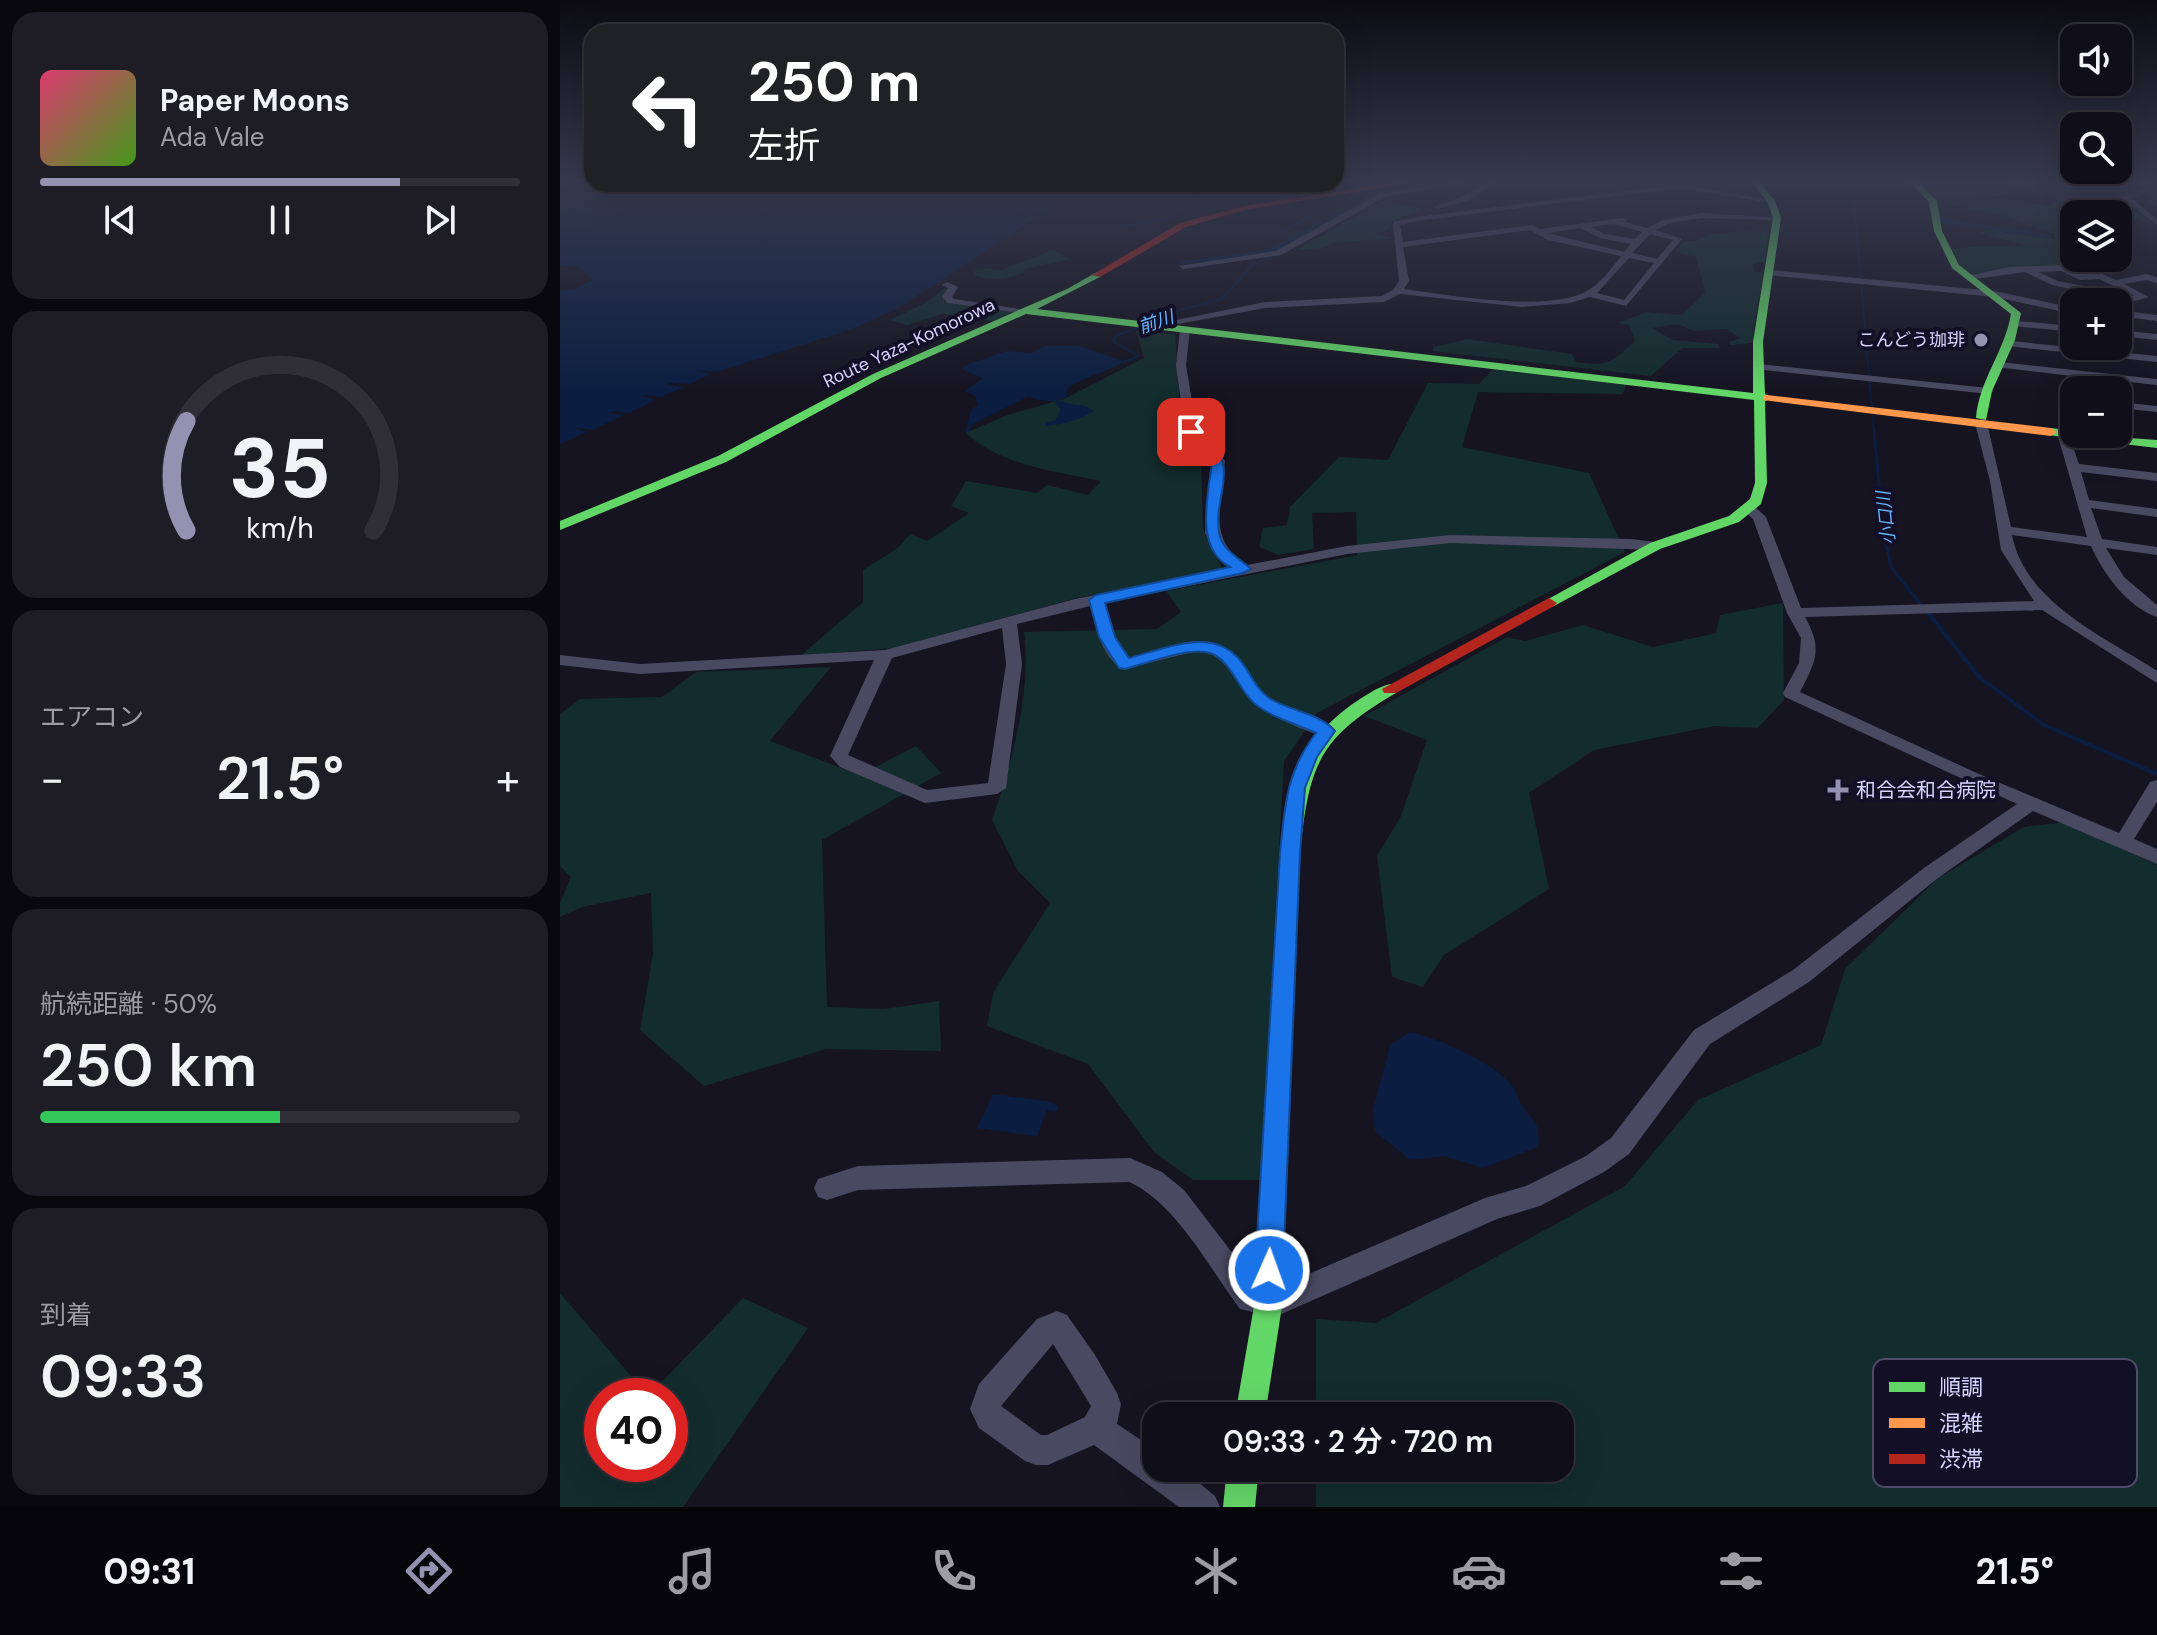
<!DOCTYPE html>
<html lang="ja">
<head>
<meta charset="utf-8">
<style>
	body { margin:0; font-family:"DM Sans","Noto Sans JP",sans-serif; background:#1e1d26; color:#f1f3f6; height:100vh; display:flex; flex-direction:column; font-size:30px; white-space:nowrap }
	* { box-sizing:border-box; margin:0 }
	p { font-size:26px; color:#9c9ca2 }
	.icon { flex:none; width:44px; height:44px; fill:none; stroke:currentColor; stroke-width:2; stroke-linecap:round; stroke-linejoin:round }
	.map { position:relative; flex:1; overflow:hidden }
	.sheet { display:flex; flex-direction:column; gap:12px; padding:12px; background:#09080e; width:560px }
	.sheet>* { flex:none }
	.banner { position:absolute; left:24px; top:24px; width:760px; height:168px; border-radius:24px; box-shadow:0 8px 32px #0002,0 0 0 2px #302f38; background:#202124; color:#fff; overflow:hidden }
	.controls { position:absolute; left:1500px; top:24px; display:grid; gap:16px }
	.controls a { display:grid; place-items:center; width:72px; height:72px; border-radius:16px; background:#100f19; box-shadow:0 8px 32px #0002,0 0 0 2px #302f38; font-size:40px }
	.speed { position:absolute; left:24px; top:1378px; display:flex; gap:16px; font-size:40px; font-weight:700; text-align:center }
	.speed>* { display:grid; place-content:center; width:104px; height:104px; border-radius:50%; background:#100f19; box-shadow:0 8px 32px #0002,0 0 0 2px #302f38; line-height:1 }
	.speed .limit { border:12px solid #d22; background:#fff; color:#111 }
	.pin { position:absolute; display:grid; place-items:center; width:68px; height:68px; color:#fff; margin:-34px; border-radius:16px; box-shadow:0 4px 12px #0006 }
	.me { position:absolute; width:88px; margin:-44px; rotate:2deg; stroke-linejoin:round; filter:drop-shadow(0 0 6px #0008) }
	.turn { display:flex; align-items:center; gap:28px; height:168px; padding:0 32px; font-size:36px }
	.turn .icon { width:104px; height:104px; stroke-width:2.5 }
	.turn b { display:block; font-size:56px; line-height:68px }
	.big { font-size:60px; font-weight:600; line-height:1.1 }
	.sheet .tile { flex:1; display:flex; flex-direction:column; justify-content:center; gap:12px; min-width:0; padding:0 28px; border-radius:24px; background:#1e1d26 }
	.sheet .dial { align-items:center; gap:0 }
	.dial svg { height:208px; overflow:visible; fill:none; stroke:#302f38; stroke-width:7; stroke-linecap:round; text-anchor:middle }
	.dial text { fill:#f1f3f6; stroke:none }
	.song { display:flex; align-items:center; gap:24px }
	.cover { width:96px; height:96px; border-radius:12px; background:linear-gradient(135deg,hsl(340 70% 55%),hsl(100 70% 35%)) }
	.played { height:8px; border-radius:4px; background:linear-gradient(90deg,#9591b1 75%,#302f38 75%) }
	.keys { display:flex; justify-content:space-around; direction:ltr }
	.heat { display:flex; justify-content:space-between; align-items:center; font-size:44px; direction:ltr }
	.charge { height:12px; border-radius:6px; background:linear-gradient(90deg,#34c759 50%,#302f38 0) }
	.trip { position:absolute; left:582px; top:1402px; width:432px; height:80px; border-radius:24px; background:#100f19; box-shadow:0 8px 32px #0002,0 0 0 2px #302f38; font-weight:600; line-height:80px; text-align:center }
	.tabs { display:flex; height:128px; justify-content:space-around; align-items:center; background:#06060a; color:#9c9ca2 }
	.tabs .icon { width:56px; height:56px }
	.tabs .selected { color:#9591b1 }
	.tabs b { font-size:36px; color:#f1f3f6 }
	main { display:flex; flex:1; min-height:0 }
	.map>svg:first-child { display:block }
</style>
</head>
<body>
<main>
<section class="sheet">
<div class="tile">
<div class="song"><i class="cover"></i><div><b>Paper Moons</b><p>Ada Vale</p></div></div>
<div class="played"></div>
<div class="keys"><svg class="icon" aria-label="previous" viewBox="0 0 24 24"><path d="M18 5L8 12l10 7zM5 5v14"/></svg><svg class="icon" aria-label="pause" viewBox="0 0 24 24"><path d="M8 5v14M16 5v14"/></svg><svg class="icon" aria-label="next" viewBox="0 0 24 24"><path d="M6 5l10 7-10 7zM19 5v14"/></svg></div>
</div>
<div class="tile dial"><svg viewBox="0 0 100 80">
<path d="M14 69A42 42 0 1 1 86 69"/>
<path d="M14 69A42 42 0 0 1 14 27" stroke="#9591b1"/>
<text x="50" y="56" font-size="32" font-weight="700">35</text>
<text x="50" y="72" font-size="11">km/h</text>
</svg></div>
<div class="tile"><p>エアコン</p>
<div class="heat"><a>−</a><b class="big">21.5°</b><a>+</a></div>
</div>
<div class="tile"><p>航続距離 · 50%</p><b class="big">250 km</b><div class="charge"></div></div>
<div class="tile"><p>到着</p><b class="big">09:33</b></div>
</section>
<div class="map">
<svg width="1597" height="1507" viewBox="0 0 1597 1507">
	<rect width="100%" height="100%" fill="#161421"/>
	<g fill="#132c2d">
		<path d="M1358,181H1480L1476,185L1461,186L1445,195L1411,198L1420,201L1443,198L1489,206L1500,199L1481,190H1491L1487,187C1508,175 1544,179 1568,185L1570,189L1587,191L1589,186L1597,188V207L1574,195L1542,194L1563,204L1564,209H1577L1590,223L1531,207L1510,206L1547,214H1514V217L1506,219L1514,223L1513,231L1509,234L1514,236V258H1539L1490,267L1413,274L1402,268L1392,249L1420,246H1468L1419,233L1427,230L1495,239V234L1437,214L1378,202Z"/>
		<path d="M822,201L863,209L831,222L828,230L815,234L833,238L772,243L762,248L737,250Z"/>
		<path d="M1185,231L1208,232L1205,262L1193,264L1194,271L1203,273L1192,343L1171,345L1169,342L1181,338L1166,329L1134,331L1118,324L1092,328L1113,340L1159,344L1160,348H1122L1091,376L873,351V347L907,339L1012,354L1016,362C1048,367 1052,362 1075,341L1069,325L1057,323L1088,312L1122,315L1145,292L1136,257L1116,252L1123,241H1135L1151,234Z"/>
		<path d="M493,250L510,259L464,269L465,272C450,279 428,282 413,274L417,268L441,270Z"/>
		<path d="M385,288L389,290L384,300L388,303L454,312L434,321L383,314L347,325L330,320L365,303Z"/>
		<path d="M576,331L615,334L622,433L641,450L643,529L662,568L517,598L333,648L240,656L303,602V570L339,547L350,534L367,541L409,513L391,506L406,481L477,493L487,485L528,495L541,481C495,471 441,466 406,433L447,415L504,399L584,358Z"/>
		<path d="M933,369L1066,385L1063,394L918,392L902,447L1029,473L1065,552L757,713L724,761L700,1180H633L594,1152L528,1064L427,1026L433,993L490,903L458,871L432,820C451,765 472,692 464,632L597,629L621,612L606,591L797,555L796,512L752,513L754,549L718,555L699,547L703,528L727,525L730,507L779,457L828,460L868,383L919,384Z"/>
		<path d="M1223,603L1224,700L1198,728L1154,726L1034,750L969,793L989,889L884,955L863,987L832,977L817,856L841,816L867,740L804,716L947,637L965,641L1023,625L1093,647L1156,633L1160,615Z"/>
		<path d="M271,667L210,741L300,775L356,746L381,773L262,840L267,1007L324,1009L379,1001L381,1051L266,1049L144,1086L80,1030L93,953L91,893L22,907L0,917V903L11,877L0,866V714L20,699L102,697L136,672Z"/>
		<path d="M1506,822L1597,865V1507H756V1468H1000V1416H756V1319L816,1323L1065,1186L1138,1100L1261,1045L1285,969L1378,878L1464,827Z"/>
		<path d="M0,1293L88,1396H42V1464H110V1396H88L183,1298L248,1328L123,1507H0Z"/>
	</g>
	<g fill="#0b1e41">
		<path d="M0,181H32V184H528L337,309L292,329L157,372L135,370L151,374L129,384L109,383L108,385L124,387L101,397L82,395L96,400L69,413L52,411L50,413L64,415L32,430L14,428L27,432L0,444V291L15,289L33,280L20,268L0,265Z"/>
		<path d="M485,346H519L566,362L513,384L506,390L507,397L498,400C509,407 522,401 534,411C518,421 504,424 485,426L487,422L495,421L501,409L493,401L477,400L469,396L411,425L409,432H405L412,408L418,406L415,396L405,391L423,378L403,370V366L447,351L471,353Z"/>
		<path d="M850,1032C880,1039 933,1062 953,1087C957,1092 958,1099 961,1104C973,1123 981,1121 978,1147L923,1168L884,1156L850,1160L815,1131L813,1110L830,1045Z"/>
		<path d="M433,1094L492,1102L498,1106L497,1111L487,1110L477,1136L417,1128Z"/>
	</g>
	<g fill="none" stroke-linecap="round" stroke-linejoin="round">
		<g stroke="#0b1e41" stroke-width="2">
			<path d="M1274,181L1294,202L1314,432"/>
			<path d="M554,229L611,217L654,184"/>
			<path d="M724,234L723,231L760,212L757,205L741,196L745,189L757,184"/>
			<path d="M590,322L613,312L662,299L692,265L746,241"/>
			<path d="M564,362L579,356L553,341L557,335L582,326"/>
		</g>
		<path stroke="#0b1e41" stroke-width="3" d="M1314,430L1323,528L1331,567L1366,611"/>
		<path stroke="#0b1e41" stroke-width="4" d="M1365,609L1419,677L1484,725L1597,774"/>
		<g fill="#0b1e41" fill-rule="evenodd">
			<path d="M887,181H901L817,197L711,254L622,264L618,262L706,250L813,194Z"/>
			<path d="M1121,181H1133L1203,197L1200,199Z"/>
			<path d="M1379,218L1487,234L1491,236L1487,238L1376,222Z"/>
		</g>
		<g fill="#4a4962" fill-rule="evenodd">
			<path d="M899,181H916L825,197L721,255L623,269L619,266L716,251L820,193Z"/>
			<path d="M930,181H939L907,201L877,209L873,207L901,197Z"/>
			<path d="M1446,181H1456L1459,183L1455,185Z"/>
			<path d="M1573,181H1583L1590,185L1587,192L1571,198L1597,219V225L1562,198L1581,189L1582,186Z"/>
			<path d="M1120,184L1215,201L1211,203L1120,188L857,221L840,225L843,242L971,225L980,229L1063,218L1067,220L1065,222L1087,228L1103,220L1142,213L1221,218L1217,220L1142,218L1109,223L1095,230L1122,239L1066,306L1030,297L1010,303L962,307L840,294L824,302L705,308L607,326L602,323L705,302L822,296L834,289L839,281L833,222L857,217ZM1054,224L1083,232L1074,239L1045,234L1030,227ZM1020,228L1040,238L1071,244L1064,252L987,233ZM970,230L988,240L1061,256C1051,269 1041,283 1027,291C989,313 888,295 844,289L849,281L843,247ZM1090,234L1113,240L1097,259L1072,253ZM1069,258L1094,263L1064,300L1037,293Z"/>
			<path d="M1502,265L1521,274L1540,273L1556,280L1586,274L1597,277V283L1586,280L1564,284L1589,297L1558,306V302H1554L1560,300L1492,285L1465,272L1408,280L1403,277L1449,267ZM1501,271L1520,280L1539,279L1575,296L1498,281L1478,272Z"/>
			<path d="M1210,270L1435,291L1514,308V314L1435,297L1207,275Z"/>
			<path d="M387,282L398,287L392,297L394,299L472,311L467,314L388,303L382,297L388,288L382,285Z"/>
			<path d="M1558,310L1597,315V321L1558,316Z"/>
			<path d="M1457,321L1514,326V332L1453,326L1452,324Z"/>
			<path d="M625,327L630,330L626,365L637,431L652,443L665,461C662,502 646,541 687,565L787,546L890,535L1071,539L1095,542L1102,546L1095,550L890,543L787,554L544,603L558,643L569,658C592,653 618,640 642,641C677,643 686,681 711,699C730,712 752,719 773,727L776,731L767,737C745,731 721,721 702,708C679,693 667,649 636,651L565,669C542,661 536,626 530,606L457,624L462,664L446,788L437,794L365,803L280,767L270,756L314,660L80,674L0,665V655L80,664L325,650L515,599L672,568L661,562L645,533L653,461L625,432L616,365L620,330ZM442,628L446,664L428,783L367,790L288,755L332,658Z"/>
			<path d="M1558,330L1597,334V340L1558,336Z"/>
			<path d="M1451,341L1597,356V362L1447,346V342Z"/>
			<path d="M1440,362L1597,379V385L1523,377L1519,390H1514V409L1507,430L1519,464L1597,473V481L1521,472L1529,500L1597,509V517L1531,508L1542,539L1597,547V555L1546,548L1564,577L1597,605V617C1567,607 1543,573 1531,546L1452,535C1465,603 1545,637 1597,671V683L1482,610L1245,617C1263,649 1256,661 1240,692L1419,774L1559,833L1590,782L1597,780V802L1574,839L1597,849V864L1473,811L1378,878L1249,982L1150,1044L1069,1154L1044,1172L980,1206L937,1219L708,1320L697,1313L680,1309C650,1269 615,1202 569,1182L298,1190L267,1200L258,1197L254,1188L258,1179L298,1166L570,1158L602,1172L624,1190L697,1285L716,1288L925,1198L966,1186L1026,1156L1051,1138L1134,1030L1233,970L1364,868L1457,804L1225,697L1223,693L1239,663L1241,638L1227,613L1193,519L1182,509L1184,506H1194L1206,517L1241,608L1474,601L1441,550L1430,481L1415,423L1421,419L1427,423L1451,527L1527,537L1497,433L1512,376L1436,367L1435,365Z"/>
			<path d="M1198,364L1428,388L1434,391L1428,394L1194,369L1193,367Z"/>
			<path d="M1558,402L1597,406V412L1558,408Z"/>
			<path d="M497,1311L507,1315L535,1355L557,1393L561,1404L557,1424L596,1450V1468H621L655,1496L660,1507H619L534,1445L488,1465H476L465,1461L419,1428L410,1409L419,1384L477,1319ZM493,1344L531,1406L525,1417L487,1435H481L441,1406Z"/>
		</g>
		<g fill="#63d668" fill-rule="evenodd">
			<path d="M1191,181H1199L1215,201L1221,218L1203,342L1205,394L1213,398L1205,401L1207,483L1201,504L1179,522L1100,549L994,606L989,608L981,603L1090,543L1169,516L1190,499L1195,483L1194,400L466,314L321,378L166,462L0,530V521L158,456L313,374L507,289L537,272L540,277L477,309L1193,393V342L1213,218L1207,201Z"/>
			<path d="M1349,181H1357L1377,201L1382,231L1399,265L1461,313L1455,340L1432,391L1426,420L1416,418C1419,380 1445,351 1451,314L1392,268L1374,231L1369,202Z"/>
			<path d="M1491,428L1514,431V434L1597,440V448L1487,435L1485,432Z"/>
			<path d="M830,684L838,689L836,693C758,738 749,766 740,853L722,1306L705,1416H675L694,1306L720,853C728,789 736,745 791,705C803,697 817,687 830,684Z"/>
			<path d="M667,1468H699L695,1507H663Z"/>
		</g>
		<path fill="#ff974d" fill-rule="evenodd" d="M1207,395L1491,428L1497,432L1491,436L1203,400V396Z"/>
		<g fill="#b3261e" fill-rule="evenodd">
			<path d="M845,181H862L685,210L626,227L540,277L532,275L620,223L684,206Z"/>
			<path d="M989,598L997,603L994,606L836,693H824L822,689Z"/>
		</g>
	</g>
	<linearGradient id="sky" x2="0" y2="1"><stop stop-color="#0c0b12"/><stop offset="0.46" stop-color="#363a4e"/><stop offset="1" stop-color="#363a4e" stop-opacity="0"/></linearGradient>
	<rect width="1597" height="392" fill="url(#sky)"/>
	<path fill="#1a73e8" stroke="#114b97" stroke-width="2" d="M627,430C636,429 641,434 648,440C680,466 653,499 659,533C663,552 679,557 691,569L683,573L545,603L555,637L569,658C601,650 647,628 675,655C689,667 693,687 709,698C729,711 760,713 775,731L757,757L745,788L740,853L723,1270L719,1279L709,1283L699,1279L695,1270L720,853C725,805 726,772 756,733C737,724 710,717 694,703C678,689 671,660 650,653C629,646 586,664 565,669L559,668L539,637L529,600L536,595L670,567C633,547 649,494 652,461L644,449L627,435Z"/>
	<g fill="#9591b1" stroke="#130f26" stroke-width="3">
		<circle cx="1421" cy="340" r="8"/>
		<path d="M1274 778h8v8h8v8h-8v8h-8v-8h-8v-8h8z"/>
	</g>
	<g text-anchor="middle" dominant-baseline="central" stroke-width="8" stroke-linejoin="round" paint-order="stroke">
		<g font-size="18" font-style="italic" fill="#62b6ff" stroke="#130f26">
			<text transform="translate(596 322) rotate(-19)">前川</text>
			<text transform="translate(1326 518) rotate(-96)">小口川</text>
		</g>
		<g font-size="18" fill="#d9d4ff" stroke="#130f26" text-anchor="end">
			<text x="1405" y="340">こんどう珈琲</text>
		</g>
		<g font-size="18" fill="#d9d4ff" stroke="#130f26">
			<text transform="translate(349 343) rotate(-25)">Route Yaza-Komorowa</text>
		</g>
		<g font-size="20" fill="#d9d4ff" stroke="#130f26" text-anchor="start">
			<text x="1296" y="790">和合会和合病院</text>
		</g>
	</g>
	<rect x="1313" y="1359" width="264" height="128" rx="12" fill="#130f26" stroke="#4e4a67" stroke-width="2"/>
	<rect x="1329" y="1382" width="36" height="10" fill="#63d668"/>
	<rect x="1329" y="1418" width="36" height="10" fill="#ff974d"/>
	<rect x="1329" y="1454" width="36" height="10" fill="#b3261e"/>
	<g font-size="22" fill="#d9d4ff">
		<text x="1379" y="1395">順調</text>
		<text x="1379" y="1431">混雑</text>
		<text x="1379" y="1467">渋滞</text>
	</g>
</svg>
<div class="controls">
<a><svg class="icon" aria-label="sound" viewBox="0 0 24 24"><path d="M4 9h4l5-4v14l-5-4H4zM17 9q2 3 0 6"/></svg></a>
<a><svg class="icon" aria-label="search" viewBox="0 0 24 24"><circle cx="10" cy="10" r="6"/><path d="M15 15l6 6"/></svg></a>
<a><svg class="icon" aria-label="layers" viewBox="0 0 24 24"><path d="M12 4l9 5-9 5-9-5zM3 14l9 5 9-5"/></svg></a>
<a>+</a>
<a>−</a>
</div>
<div class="speed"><div class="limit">40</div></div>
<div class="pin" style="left:631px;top:432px;background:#d93025"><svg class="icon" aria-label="arrive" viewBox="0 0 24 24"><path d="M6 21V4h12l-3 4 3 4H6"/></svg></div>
<svg class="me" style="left:709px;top:1270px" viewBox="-20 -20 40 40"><circle r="17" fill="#1a73e8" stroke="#fff" stroke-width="3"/><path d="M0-11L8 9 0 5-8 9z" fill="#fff"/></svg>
<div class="trip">09:33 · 2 分 · 720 m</div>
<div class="banner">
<div class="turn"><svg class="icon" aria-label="left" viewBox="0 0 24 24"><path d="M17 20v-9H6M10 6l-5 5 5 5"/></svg><div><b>250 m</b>左折</div></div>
</div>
</div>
</main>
<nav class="tabs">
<b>09:31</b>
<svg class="icon selected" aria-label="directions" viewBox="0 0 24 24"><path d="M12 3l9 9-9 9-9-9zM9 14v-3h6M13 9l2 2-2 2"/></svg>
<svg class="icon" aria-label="music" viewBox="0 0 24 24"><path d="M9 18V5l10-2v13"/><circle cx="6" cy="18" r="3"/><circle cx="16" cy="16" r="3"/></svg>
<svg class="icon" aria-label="phone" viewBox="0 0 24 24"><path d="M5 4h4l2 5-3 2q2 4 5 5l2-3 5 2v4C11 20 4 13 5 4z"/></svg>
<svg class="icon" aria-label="climate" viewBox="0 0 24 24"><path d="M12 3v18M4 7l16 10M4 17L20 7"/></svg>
<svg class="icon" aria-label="car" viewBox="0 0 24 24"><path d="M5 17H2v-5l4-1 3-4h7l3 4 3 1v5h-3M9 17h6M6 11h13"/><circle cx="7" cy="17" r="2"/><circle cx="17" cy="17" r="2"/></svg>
<svg class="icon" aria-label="filters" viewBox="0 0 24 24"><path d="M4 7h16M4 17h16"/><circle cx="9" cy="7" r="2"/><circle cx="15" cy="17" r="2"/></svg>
<b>21.5°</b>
</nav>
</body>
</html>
